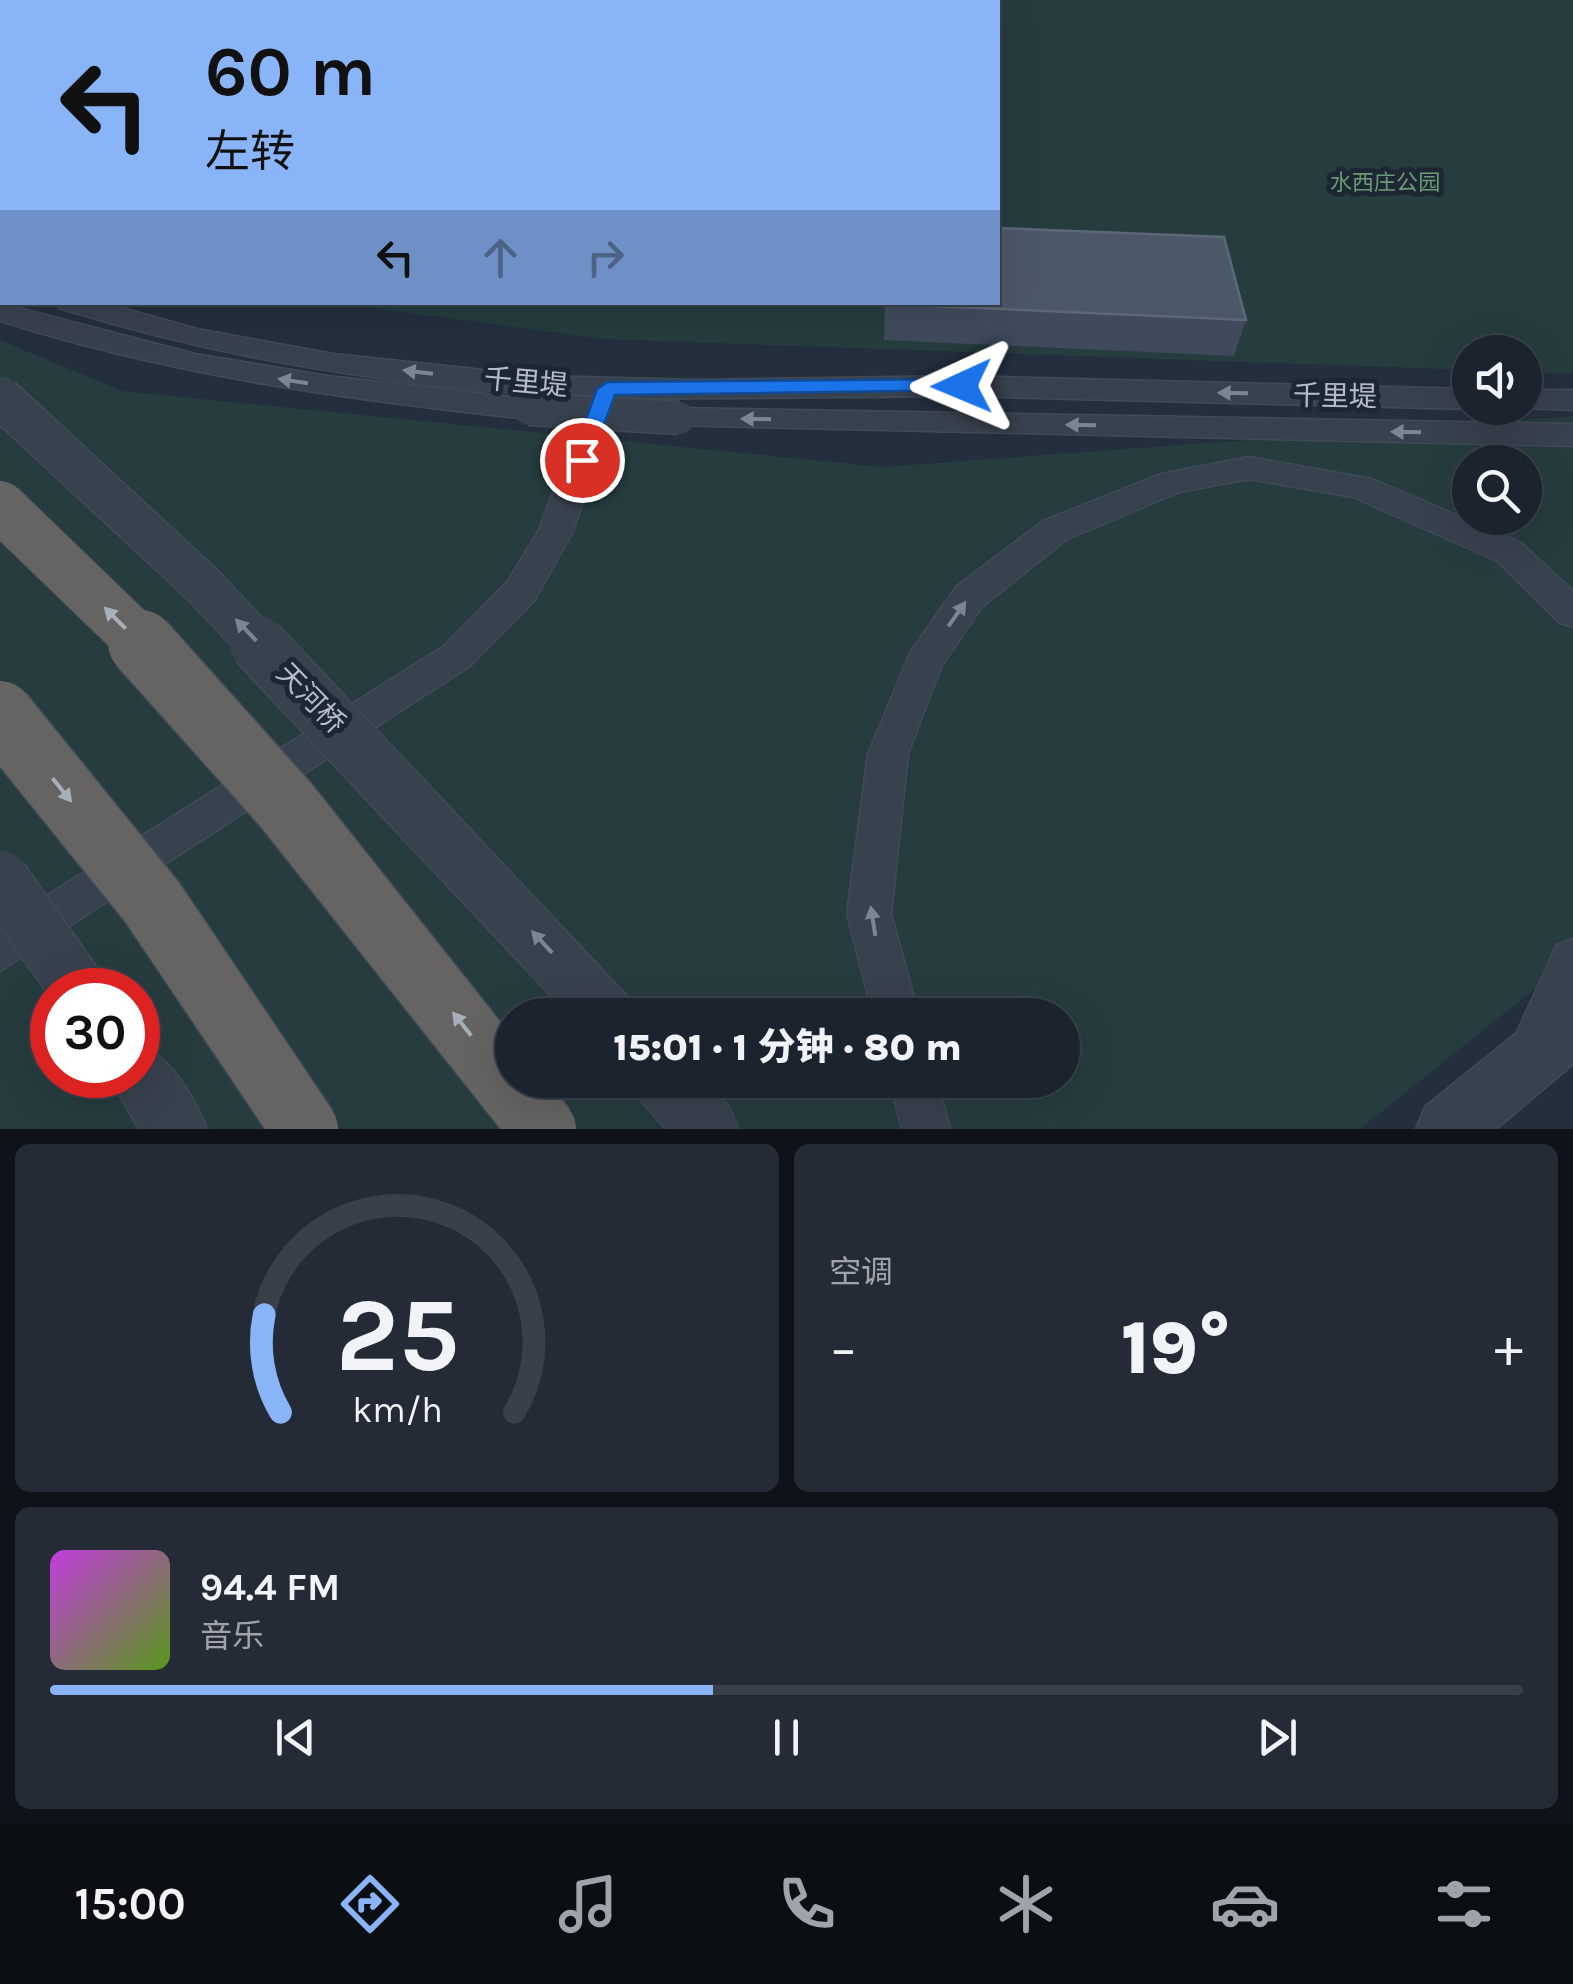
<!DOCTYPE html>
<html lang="zh">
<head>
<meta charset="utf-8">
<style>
	body { margin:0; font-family:Karla,"Noto Sans SC",sans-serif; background:#242b36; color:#f1f3f6; height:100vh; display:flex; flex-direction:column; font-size:38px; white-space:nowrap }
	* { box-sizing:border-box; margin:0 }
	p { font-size:32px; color:#a0a4aa }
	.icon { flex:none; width:55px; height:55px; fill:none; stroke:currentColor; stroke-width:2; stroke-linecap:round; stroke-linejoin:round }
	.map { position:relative; height:1129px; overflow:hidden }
	.drawer { display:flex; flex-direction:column; gap:15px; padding:15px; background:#0f1319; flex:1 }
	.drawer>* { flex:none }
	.banner { position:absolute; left:0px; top:0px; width:1000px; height:305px; box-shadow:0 10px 40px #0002,0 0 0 2px #39404a; background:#8ab4f8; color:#111; overflow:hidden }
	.fabs { position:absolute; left:1452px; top:335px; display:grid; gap:20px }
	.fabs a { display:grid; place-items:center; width:90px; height:90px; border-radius:50%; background:#1b232e; box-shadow:0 10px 40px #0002,0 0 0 2px #39404a; font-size:50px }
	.speed { position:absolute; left:30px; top:968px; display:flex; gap:20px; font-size:50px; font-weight:700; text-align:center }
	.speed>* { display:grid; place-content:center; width:130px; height:130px; border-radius:50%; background:#1b232e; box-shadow:0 10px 40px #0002,0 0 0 2px #39404a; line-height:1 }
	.speed .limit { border:15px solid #d22; background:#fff; color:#111 }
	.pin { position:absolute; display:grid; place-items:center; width:85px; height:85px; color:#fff; margin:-42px; border:5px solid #fff; border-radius:50%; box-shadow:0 2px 10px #0007 }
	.me { position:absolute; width:110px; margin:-55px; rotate:269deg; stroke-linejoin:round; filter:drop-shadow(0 0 8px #0008) }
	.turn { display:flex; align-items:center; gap:35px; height:210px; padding:0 40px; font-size:45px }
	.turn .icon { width:130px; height:130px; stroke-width:2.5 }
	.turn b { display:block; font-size:70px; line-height:85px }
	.lanes { display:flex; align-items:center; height:95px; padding:0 40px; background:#0003; justify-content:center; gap:50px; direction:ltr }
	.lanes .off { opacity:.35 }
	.big { font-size:75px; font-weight:800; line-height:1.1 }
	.drawer .card { flex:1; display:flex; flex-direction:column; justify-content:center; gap:15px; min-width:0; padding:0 35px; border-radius:15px; background:#242b36 }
	.drawer .dial { align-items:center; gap:0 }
	.dial svg { height:260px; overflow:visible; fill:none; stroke:#39404a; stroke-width:7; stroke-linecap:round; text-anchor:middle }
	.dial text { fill:#f1f3f6; stroke:none }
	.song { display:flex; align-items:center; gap:30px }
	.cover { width:120px; height:120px; border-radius:15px; background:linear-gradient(135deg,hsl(290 70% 55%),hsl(90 70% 35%)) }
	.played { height:10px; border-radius:5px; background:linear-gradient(90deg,#8ab4f8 45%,#39404a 45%) }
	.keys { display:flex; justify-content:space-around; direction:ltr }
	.heat { display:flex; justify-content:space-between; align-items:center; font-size:55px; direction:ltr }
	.drawer .tiles { flex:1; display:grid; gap:15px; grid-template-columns:1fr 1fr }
	.card:last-child { grid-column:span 2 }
	.trip { position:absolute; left:495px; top:998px; width:585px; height:100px; border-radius:50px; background:#1b232e; box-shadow:0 10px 40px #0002,0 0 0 2px #39404a; font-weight:800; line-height:100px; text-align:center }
	.dock { display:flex; height:160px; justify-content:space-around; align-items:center; background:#0b0e12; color:#a0a4aa }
	.dock .icon { width:70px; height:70px }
	.dock .selected { color:#8ab4f8 }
	.dock b { font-size:45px; color:#f1f3f6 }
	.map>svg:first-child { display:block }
</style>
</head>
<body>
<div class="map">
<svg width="1573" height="1129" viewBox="0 0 1573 1129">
	<rect width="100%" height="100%" fill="#242f3e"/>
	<g fill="#263c3f" fill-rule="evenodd">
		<path d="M770,0H1573V374L1525,372V352H1470V370L603,339L334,303L998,302V2H763Z"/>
		<path d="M0,340L122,391L882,467L1573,416V958L1360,1129H0ZM1470,462H1525V518H1470ZM52,990H138V1075H52ZM512,1015H1062V1080H512Z"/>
	</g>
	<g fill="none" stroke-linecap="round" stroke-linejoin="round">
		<g stroke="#414a57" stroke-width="3">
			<g id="minor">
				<rect x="0" y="271" width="2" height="17"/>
				<path d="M55,302H101L197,329L334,354L541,376L695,380L962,376L1470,389V408H1476L1470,409L962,396L619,399L573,531L534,601L470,666L0,971V925L444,646L508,581L539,530L588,398C408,388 231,362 59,308Z"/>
				<path d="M0,303L195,354L328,376L529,399L540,402L545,409L540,416L529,419C349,400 173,376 0,321Z"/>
				<path d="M1525,390H1573V410L1515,408H1525Z"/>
				<path d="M679,408L1573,424V446L668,425L663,418L668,411Z"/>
				<path d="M1249,457L1372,479L1521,543L1573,591V627L1560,623L1497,561L1353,497L1249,479L1179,492L1067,539L982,607L941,667L908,754L891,914L919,1015H873L847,914L868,754L911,651L956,587L1043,521L1161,474Z"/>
				<path d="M1573,939V1011L1551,1061L1534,1068L1517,1061L1511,1045L1557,945Z"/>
				<path d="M889,1080H937L950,1129H902Z"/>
			</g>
		</g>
		<g stroke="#414a57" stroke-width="3">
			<g id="tertiary">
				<path d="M1573,996V1064L1496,1129H1416L1425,1107L1552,1004Z"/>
				<path d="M138,1043C172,1058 193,1095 207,1129H139L108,1075H138Z"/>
				<path d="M633,1080H705L729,1107L738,1129H666L642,1102Z"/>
			</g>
		</g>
		<g stroke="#414a57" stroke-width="2">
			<path id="secondary" d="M2,221V245L0,246V222Z"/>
		</g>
		<use href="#minor" fill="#38414e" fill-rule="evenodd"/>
		<use href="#tertiary" fill="#38414e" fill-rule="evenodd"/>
		<use href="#secondary" fill="#465061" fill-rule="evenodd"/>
		<g stroke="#414a57" stroke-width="35" stroke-linecap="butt">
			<path id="minor-bridge" d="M529,409L679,418"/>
		</g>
		<g stroke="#414a57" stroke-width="44" stroke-linecap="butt">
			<path id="tertiary-bridge-far1" d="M0,397L204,586L259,645"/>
		</g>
		<g stroke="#414a57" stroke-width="58" stroke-linecap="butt">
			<g id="tertiary-bridge">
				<path d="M257,643L607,1015"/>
				<path d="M0,878L79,990"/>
			</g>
		</g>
		<g stroke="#434c59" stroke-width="52" stroke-linecap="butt">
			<path id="trunk-bridge-far1" d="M0,506L144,645"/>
		</g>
		<g stroke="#434c59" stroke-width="69" stroke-linecap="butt">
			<g id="trunk-bridge">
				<path d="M141,643L286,805L543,1129"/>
				<path d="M0,714L152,902L305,1129"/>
			</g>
		</g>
		<use href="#minor-bridge" stroke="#38414e" stroke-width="32"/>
		<use href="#tertiary-bridge-far1" stroke="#38414e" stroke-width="41"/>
		<use href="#tertiary-bridge" stroke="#38414e" stroke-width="55"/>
		<use href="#trunk-bridge-far1" stroke="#656462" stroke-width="50"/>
		<use href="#trunk-bridge" stroke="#656462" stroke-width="66"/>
	</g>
	<path fill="#3f4b5c" d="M885,302H998L1246,320L1234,356L884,340Z"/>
	<path fill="#4b5868" stroke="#5c6777" stroke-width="2.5" d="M998,228L1224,237L1246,320L886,304L998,302Z"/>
	<defs><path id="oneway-solid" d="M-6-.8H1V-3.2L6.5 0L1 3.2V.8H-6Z" transform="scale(2.5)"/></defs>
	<g fill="#7c8592">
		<use href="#oneway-solid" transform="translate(418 372) rotate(-173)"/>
		<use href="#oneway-solid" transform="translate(293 381) rotate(-171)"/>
		<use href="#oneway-solid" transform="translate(1233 393) rotate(-179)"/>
		<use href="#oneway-solid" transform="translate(756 419) rotate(-179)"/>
		<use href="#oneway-solid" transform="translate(1081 425) rotate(-179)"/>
		<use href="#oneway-solid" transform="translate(1406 432) rotate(-179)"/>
		<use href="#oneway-solid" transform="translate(957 614) rotate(-55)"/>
		<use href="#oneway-solid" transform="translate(246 630) rotate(-134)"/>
		<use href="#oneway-solid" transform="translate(873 921) rotate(-99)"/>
		<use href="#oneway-solid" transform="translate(542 942) rotate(-133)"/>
	</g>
	<g fill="#a8afba">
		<use href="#oneway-solid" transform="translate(115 618) rotate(-135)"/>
		<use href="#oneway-solid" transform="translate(62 790) rotate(51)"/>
		<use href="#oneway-solid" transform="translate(462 1024) rotate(-128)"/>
	</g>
	<path fill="#1a73e8" stroke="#114b97" stroke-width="2.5" d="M962,379L972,386L969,390L615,395L589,465L582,467L571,460L597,389L607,382Z"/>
	<g text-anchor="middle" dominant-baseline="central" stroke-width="10" stroke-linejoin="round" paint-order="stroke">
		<g font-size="22" fill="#6b9a76" stroke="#1d2633">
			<text x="1385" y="183">水西庄公园</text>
		</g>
		<g font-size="28" fill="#b4bcc9" stroke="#1d2633">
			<text transform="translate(526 382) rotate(5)">千里堤</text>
			<text transform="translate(1335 396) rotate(1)">千里堤</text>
			<text transform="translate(311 698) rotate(46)">天河桥</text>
		</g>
	</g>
</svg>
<div class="fabs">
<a><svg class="icon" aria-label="sound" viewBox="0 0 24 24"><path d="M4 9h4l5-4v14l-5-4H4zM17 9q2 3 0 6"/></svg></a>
<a><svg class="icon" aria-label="search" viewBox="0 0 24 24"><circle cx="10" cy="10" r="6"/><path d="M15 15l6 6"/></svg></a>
</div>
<div class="speed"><div class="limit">30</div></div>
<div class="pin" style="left:582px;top:460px;background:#d93025"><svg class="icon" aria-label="arrive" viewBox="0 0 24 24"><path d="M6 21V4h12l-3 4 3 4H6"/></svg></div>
<svg class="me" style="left:962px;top:386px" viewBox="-20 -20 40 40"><path d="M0-17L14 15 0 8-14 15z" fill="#1a73e8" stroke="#fff" stroke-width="4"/></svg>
<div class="trip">15:01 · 1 分钟 · 80 m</div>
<div class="banner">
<div class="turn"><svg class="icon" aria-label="left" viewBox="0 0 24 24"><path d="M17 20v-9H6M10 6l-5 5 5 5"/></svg><div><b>60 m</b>左转</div></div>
<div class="lanes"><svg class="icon" aria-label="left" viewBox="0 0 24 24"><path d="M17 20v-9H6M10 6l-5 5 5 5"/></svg><svg class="icon off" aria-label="ahead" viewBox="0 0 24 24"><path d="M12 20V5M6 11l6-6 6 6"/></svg><svg class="icon off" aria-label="right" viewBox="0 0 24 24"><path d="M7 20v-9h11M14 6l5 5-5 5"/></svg></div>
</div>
</div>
<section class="drawer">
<div class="tiles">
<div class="card dial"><svg viewBox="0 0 100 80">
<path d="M14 69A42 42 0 1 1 86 69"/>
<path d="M14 69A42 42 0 0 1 9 39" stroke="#8ab4f8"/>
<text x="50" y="56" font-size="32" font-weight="700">25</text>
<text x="50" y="72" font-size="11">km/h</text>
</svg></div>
<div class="card"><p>空调</p>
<div class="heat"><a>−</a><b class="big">19°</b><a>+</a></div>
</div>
<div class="card">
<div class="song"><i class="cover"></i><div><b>94.4 FM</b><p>音乐</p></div></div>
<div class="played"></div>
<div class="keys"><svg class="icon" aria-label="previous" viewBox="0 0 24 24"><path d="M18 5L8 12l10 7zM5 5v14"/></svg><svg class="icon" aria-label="pause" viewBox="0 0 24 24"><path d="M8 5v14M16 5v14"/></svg><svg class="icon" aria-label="next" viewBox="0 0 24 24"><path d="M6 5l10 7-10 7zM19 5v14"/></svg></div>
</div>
</div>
</section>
<nav class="dock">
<b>15:00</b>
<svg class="icon selected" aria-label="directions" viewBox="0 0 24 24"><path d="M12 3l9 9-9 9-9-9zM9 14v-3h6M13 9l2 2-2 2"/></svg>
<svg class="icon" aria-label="music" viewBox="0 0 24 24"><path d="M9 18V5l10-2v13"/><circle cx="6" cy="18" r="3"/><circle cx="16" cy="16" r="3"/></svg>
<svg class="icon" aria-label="phone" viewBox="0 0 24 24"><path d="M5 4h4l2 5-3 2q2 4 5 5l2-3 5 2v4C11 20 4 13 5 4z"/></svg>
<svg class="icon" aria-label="climate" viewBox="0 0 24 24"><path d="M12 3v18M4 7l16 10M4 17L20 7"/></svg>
<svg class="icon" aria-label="car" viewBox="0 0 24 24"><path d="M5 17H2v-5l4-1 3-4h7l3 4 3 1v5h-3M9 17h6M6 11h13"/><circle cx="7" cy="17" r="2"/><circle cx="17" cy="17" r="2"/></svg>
<svg class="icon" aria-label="filters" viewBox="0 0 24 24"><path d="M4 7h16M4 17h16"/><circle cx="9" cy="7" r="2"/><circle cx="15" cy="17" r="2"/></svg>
</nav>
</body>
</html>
